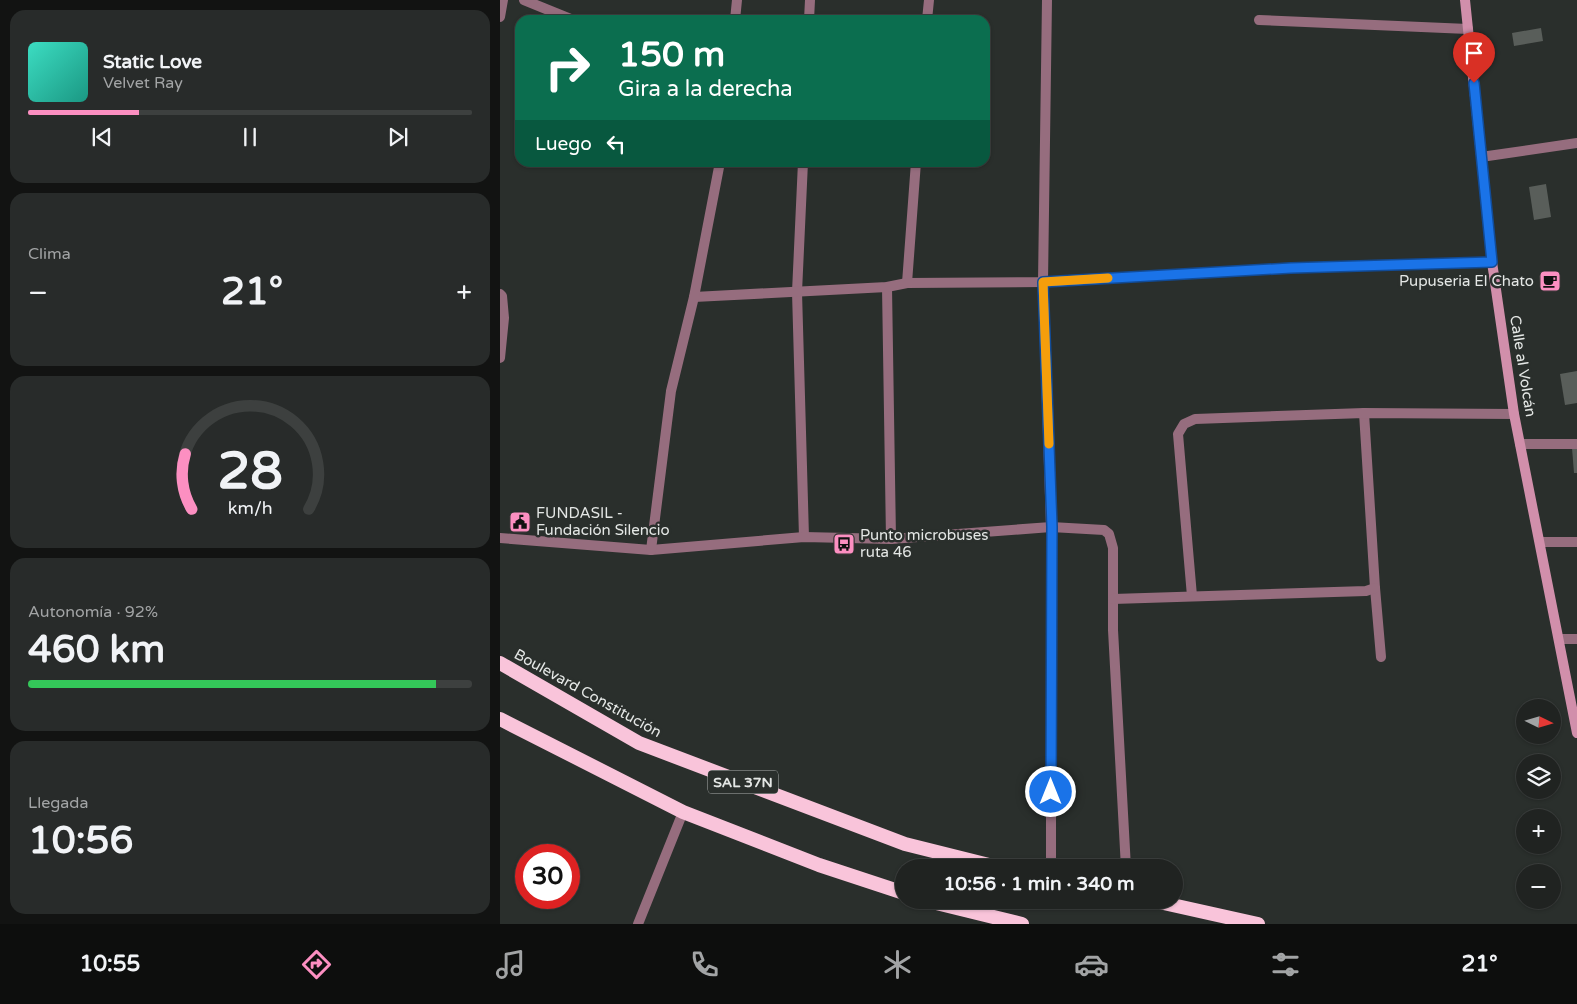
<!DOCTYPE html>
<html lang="es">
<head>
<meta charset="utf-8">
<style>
	body { margin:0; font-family:"Varela Round",sans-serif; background:#282b2a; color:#f1f3f6; height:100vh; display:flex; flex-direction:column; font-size:19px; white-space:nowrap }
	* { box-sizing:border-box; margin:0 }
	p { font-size:16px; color:#a2a4a5 }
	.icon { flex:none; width:28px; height:28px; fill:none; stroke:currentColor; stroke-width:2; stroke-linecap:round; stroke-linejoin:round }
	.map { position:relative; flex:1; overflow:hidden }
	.details { display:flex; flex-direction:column; gap:10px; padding:10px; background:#121312; width:500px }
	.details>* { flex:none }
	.top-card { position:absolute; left:15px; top:15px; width:475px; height:152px; border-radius:15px; box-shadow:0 1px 4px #0004,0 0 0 1px #3d403f; background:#0b6e4f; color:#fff; overflow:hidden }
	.needle { width:32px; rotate:95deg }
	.tools { position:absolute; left:1016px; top:699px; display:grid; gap:10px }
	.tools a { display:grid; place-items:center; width:45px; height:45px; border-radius:50%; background:#202321; box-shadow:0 1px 4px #0004,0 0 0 1px #3d403f; font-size:25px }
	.speed { position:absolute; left:15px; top:844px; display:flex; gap:10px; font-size:25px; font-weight:700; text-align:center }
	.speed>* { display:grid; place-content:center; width:65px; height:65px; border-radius:50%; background:#202321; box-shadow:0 1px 4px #0004,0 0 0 1px #3d403f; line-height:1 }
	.speed .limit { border:8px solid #d22; background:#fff; color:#111 }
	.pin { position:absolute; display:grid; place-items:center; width:42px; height:42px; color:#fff; margin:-51px -21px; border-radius:50% 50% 50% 0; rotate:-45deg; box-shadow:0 0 5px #0007 }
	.pin .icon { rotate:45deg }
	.me { position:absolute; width:55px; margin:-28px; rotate:0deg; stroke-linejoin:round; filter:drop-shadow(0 0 4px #0008) }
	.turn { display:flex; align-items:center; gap:18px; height:105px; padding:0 20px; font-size:22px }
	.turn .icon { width:65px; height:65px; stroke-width:2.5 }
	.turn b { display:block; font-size:35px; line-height:42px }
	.then { display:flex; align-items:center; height:48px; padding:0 20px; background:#0003; gap:10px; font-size:19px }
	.big { font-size:38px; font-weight:800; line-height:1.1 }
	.details .widget { flex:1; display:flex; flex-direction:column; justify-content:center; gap:8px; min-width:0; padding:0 18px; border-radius:15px; background:#282b2a }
	.details .dial { align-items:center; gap:0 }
	.dial svg { height:130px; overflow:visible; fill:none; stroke:#3d403f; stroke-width:7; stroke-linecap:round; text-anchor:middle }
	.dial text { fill:#f1f3f6; stroke:none }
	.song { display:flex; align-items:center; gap:15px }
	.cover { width:60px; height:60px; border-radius:8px; background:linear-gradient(135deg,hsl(170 70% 55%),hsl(170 70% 35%)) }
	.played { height:5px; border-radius:2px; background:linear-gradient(90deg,#fc8fc1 25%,#3d403f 25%) }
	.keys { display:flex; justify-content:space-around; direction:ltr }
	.heat { display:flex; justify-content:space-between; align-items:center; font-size:28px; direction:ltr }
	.charge { height:8px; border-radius:4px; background:linear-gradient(90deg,#34c759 92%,#3d403f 0) }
	.trip { position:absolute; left:395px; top:859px; width:288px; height:50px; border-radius:25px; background:#202321; box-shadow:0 1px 4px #0004,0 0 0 1px #3d403f; font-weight:800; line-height:50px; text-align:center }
	.tab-bar { display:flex; height:80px; justify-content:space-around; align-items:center; background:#0d0e0d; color:#a2a4a5 }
	.tab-bar .icon { width:35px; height:35px }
	.tab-bar .current { color:#fc8fc1 }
	.tab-bar b { font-size:22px; color:#f1f3f6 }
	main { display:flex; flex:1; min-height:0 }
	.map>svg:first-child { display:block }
</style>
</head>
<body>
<main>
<section class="details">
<div class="widget">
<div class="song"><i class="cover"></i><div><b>Static Love</b><p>Velvet Ray</p></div></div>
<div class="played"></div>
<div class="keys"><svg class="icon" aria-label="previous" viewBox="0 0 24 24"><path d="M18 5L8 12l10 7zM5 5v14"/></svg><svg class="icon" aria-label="pause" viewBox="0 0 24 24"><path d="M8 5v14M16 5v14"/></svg><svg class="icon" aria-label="next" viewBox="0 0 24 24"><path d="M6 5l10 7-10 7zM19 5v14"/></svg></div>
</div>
<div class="widget"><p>Clima</p>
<div class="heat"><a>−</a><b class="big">21°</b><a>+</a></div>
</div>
<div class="widget dial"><svg viewBox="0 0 100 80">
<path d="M14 69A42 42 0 1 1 86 69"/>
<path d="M14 69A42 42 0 0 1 10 35" stroke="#fc8fc1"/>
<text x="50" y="56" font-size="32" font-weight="700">28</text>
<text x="50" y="72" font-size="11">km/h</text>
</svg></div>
<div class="widget"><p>Autonomía · 92%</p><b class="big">460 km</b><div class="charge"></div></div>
<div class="widget"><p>Llegada</p><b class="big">10:56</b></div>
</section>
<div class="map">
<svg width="1077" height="924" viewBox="0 0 1077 924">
	<rect width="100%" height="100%" fill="#2a2f2c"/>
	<g fill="#595e5a">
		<path d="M1041,28L1043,41L1014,46L1012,33Z"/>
		<path d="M1046,184L1051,217L1034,220L1029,187Z"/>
		<path d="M1059,273L1060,287L1041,289L1039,276Z"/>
		<path d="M1077,371V403L1065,405L1060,374Z"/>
		<path d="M1077,447V473H1074L1072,448Z"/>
	</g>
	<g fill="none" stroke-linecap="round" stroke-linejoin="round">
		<g stroke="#966d7e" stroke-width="10">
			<path d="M1020,444H1077"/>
			<path d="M1059,639H1077"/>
		</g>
		<g stroke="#966d7e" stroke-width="10">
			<path d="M24,0L73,20"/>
			<path d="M547,0L543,282L551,527V868"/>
			<path d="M0,17L3,0"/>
			<path d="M235,20L237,0"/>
			<path d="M309,20L310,0"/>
			<path d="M427,20L429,0"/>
			<path d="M759,20L968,29"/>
			<path d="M981,157L1077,143"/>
			<path d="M303,162L297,292L304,537"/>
			<path d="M407,283L416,162"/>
			<path d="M387,287L391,539"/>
			<path d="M0,294L2,296L4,318L0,358"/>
			<path d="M194,297L387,287L407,283L543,282L791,268L992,262"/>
			<path d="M864,413L875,588L881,657"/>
			<path d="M0,538L151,550L304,537L391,539L551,527L604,530L609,534L613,548V630L626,868"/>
			<path d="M1040,542H1077"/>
			<path d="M151,550L171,391L194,297L220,162"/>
			<path d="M692,596L678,434L684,424L695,419L864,413L1014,414"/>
			<path d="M613,599L866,591L875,588"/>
			<path d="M138,924L183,812"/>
		</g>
		<path stroke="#d18fab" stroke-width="10" d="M965,0L992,262L1014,414L1077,733"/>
		<g stroke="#f9c4da" stroke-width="14">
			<path d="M0,663L139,743L405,844L501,868"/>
			<path d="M0,719L183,812L319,865L404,893"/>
			<path d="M424,900L522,924"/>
			<path d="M650,900L758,924"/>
		</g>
	</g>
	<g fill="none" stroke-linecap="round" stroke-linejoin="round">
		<g stroke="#114b97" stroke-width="12">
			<path id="route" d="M551,792L552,527L543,282L791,268L992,262L974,83"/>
		</g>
		<use href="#route" stroke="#1a73e8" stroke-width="9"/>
		<path stroke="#f59e0b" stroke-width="9" d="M549,444L543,282L608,278"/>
	</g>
	<defs>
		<g id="cafe-square" transform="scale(1.125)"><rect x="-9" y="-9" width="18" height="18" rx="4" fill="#fc8fc1" stroke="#2a2f2c"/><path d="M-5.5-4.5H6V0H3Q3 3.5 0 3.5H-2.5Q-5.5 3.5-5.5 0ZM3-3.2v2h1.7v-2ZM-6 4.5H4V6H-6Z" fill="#111"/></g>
		<g id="civic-square" transform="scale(1.125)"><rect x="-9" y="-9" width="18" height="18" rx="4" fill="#fc8fc1" stroke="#2a2f2c"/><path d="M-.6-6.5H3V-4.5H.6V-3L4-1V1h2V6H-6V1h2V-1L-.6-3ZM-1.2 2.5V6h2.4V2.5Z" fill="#111"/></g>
		<g id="bus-square" transform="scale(1.125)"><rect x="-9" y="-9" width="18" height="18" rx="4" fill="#fc8fc1" stroke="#2a2f2c"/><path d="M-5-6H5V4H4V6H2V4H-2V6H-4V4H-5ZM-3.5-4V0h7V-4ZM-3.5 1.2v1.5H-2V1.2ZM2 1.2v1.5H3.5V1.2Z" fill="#111"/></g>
	</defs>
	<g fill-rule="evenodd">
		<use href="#cafe-square" x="1050" y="281"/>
		<use href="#civic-square" x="20" y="522"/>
		<use href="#bus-square" x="344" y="544"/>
	</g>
	<g text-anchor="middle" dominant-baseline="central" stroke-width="5" stroke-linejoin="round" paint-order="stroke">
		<rect fill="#2a2f2c" stroke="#acb0ae" stroke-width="1" x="208" y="770.5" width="70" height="23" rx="4"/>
		<g font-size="14" font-weight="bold" fill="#e4e7e5">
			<text x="243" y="782">SAL 37N</text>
		</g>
		<g font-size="15" fill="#e4e7e5" stroke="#2a2f2c" text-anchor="start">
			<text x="1034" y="281" text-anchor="end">Pupuseria El Chato</text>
			<text x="36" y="513">FUNDASIL -<tspan x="36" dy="17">Fundación Silencio</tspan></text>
			<text x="360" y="535">Punto microbuses<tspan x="360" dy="17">ruta 46</tspan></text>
		</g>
		<g font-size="15" fill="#e4e7e5" stroke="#2a2f2c">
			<text transform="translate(1023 366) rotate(81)">Calle al Volcán</text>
			<text transform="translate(88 693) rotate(29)">Boulevard Constitución</text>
		</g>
	</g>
</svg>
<div class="tools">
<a><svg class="needle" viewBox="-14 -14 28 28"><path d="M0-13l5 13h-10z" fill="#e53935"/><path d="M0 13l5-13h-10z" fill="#a2a4a5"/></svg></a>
<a><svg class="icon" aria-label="layers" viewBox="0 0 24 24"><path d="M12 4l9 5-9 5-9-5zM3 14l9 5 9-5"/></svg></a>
<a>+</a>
<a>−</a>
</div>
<div class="speed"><div class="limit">30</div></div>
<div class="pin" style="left:974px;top:83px;background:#d93025"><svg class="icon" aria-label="arrive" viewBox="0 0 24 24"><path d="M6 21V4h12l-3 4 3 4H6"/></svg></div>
<svg class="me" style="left:551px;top:792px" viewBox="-20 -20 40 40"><circle r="17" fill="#1a73e8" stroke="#fff" stroke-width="3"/><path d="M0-11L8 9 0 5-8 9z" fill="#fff"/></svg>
<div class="trip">10:56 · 1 min · 340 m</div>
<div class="top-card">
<div class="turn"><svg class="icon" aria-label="right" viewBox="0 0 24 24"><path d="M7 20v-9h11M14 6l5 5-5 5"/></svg><div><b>150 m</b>Gira a la derecha</div></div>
<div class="then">Luego<svg class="icon" aria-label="left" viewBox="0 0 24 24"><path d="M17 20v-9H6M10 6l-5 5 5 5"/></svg></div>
</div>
</div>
</main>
<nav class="tab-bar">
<b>10:55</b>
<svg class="icon current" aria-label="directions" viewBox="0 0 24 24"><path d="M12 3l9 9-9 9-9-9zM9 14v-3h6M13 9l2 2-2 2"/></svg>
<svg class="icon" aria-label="music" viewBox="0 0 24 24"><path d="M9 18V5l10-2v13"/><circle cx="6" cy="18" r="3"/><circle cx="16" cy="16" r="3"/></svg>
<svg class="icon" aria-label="phone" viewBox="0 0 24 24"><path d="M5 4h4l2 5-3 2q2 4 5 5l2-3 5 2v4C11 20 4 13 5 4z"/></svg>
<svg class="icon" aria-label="climate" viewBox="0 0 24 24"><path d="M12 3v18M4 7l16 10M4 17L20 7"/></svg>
<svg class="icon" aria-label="car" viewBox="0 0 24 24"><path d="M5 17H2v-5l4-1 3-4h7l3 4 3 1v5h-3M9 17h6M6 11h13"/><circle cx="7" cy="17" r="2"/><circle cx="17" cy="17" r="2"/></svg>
<svg class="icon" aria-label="filters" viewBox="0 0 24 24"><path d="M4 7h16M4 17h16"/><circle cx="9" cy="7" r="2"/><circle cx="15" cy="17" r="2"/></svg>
<b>21°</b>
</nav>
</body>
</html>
